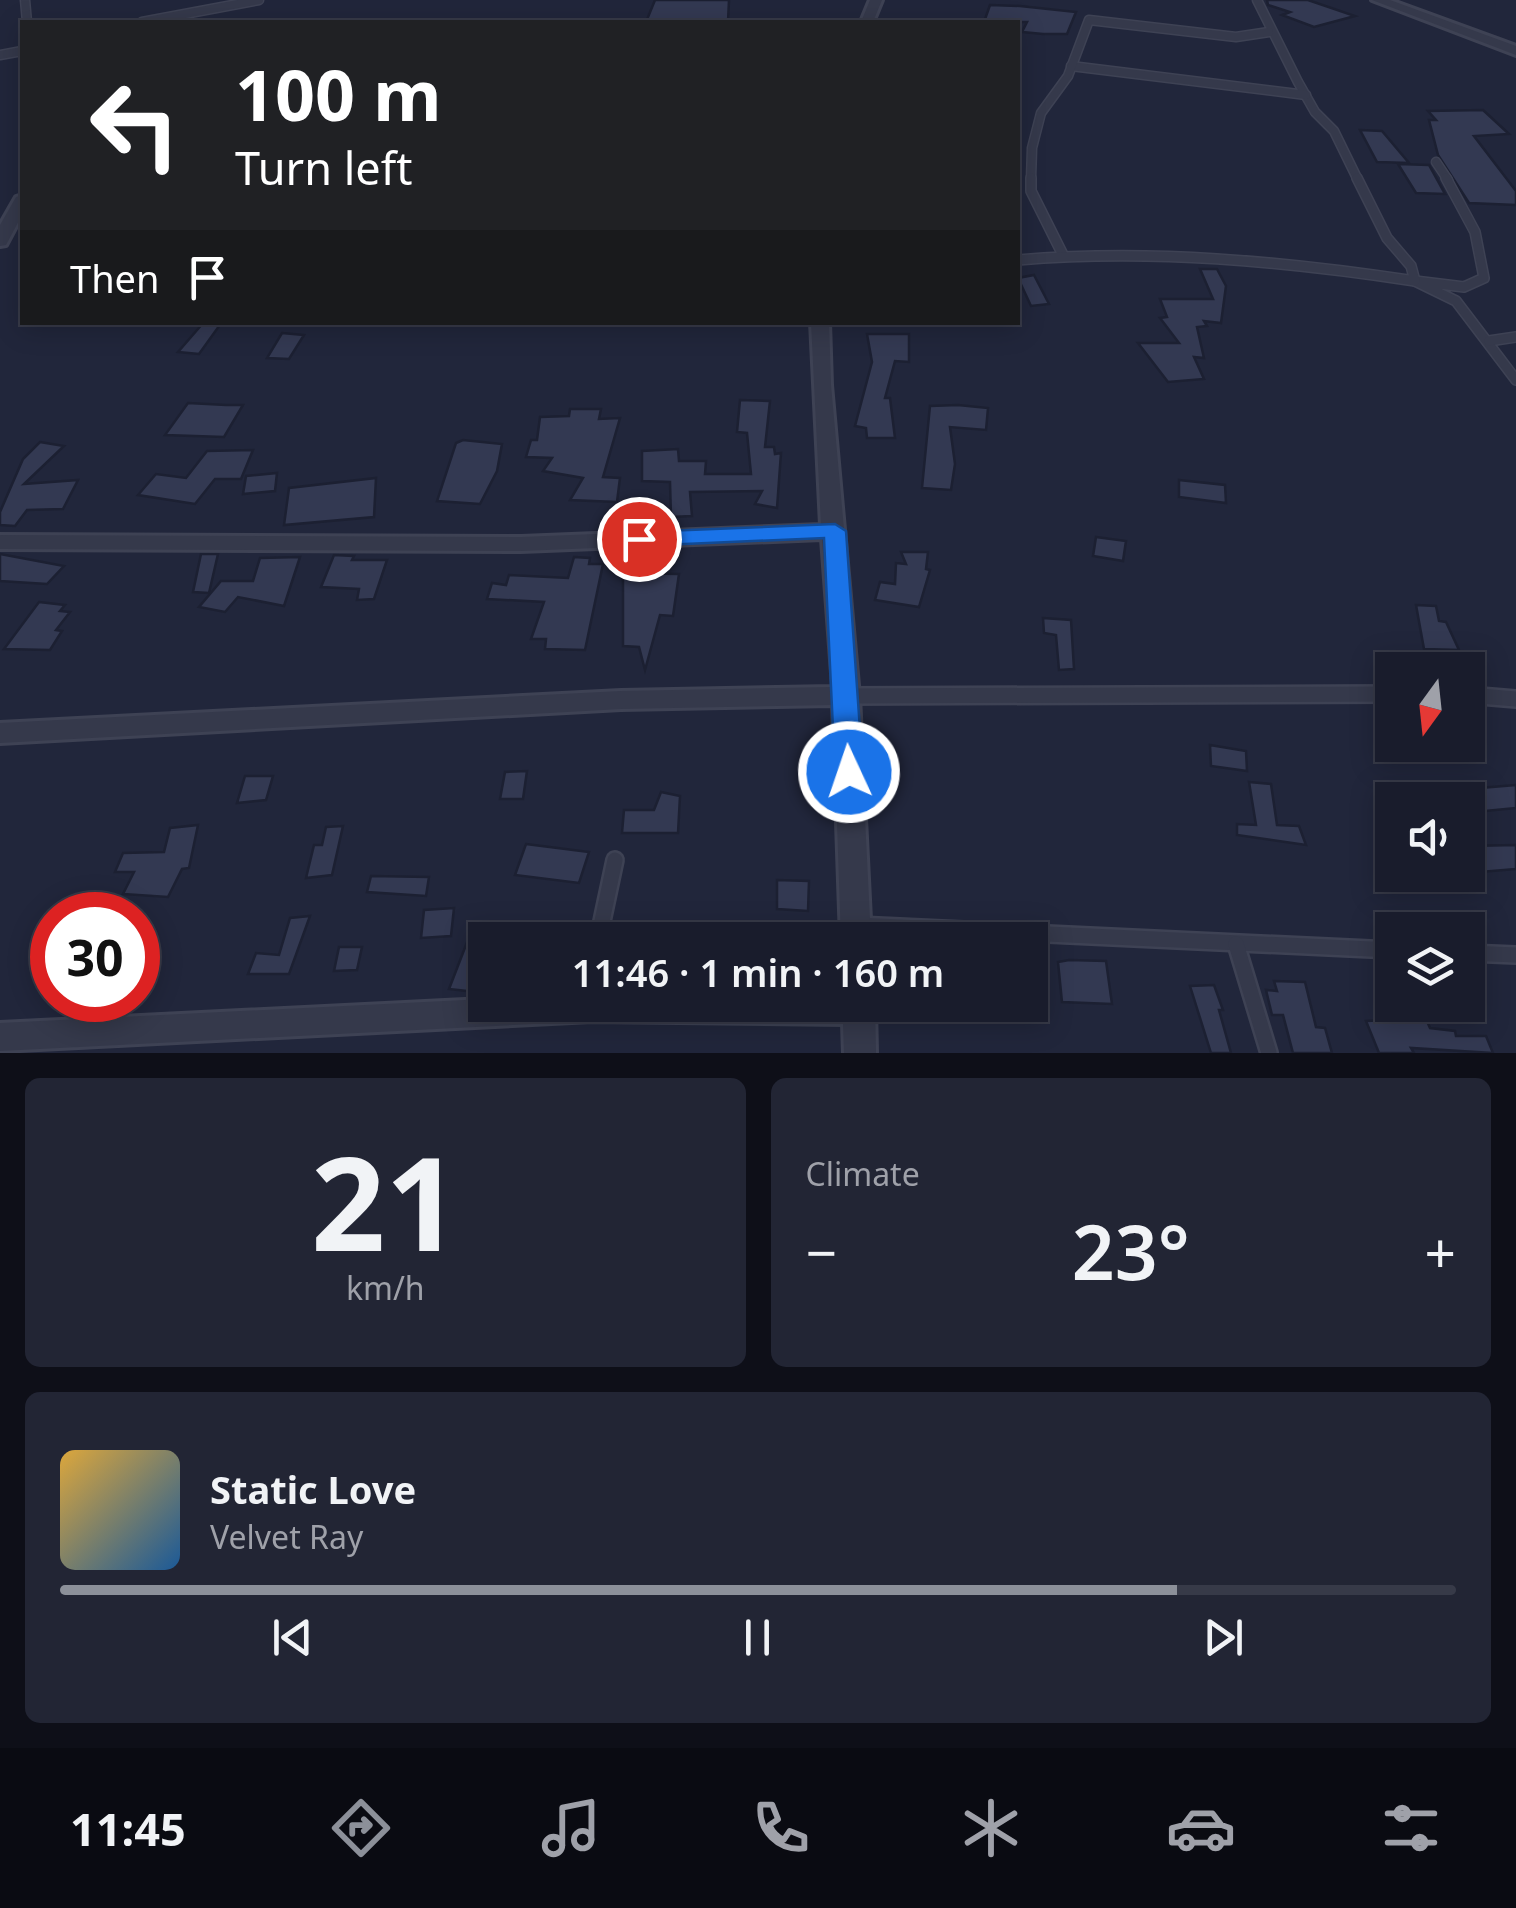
<!DOCTYPE html>
<html lang="en">
<head>
<meta charset="utf-8">
<style>
	body { margin:0; font-family:"Noto Sans",sans-serif; background:#222534; color:#f1f3f6; height:100vh; display:flex; flex-direction:column; font-size:38px; white-space:nowrap }
	* { box-sizing:border-box; margin:0 }
	p { font-size:32px; color:#9fa1a9 }
	.icon { flex:none; width:55px; height:55px; fill:none; stroke:currentColor; stroke-width:2; stroke-linecap:round; stroke-linejoin:round }
	.map { position:relative; height:1053px; overflow:hidden }
	.details { display:flex; flex-direction:column; gap:25px; padding:25px; background:#0e0f18; flex:1 }
	.details>* { flex:none }
	.hud { position:absolute; left:20px; top:20px; width:1000px; height:305px; border-radius:0px; box-shadow:0 5px 25px #0003,0 0 0 2px #373a48; background:#202124; color:#fff; overflow:hidden }
	.needle { width:65px; rotate:195deg }
	.controls { position:absolute; left:1375px; top:652px; display:grid; gap:20px }
	.controls a { display:grid; place-items:center; width:110px; height:110px; border-radius:0px; background:#191c2c; box-shadow:0 5px 25px #0003,0 0 0 2px #373a48; font-size:50px }
	.speed { position:absolute; left:30px; top:892px; display:flex; gap:20px; font-size:50px; font-weight:700; text-align:center }
	.speed>* { display:grid; place-content:center; width:130px; height:130px; border-radius:50%; background:#191c2c; box-shadow:0 5px 25px #0003,0 0 0 2px #373a48; line-height:1 }
	.speed .limit { border:15px solid #d22; background:#fff; color:#111 }
	.pin { position:absolute; display:grid; place-items:center; width:85px; height:85px; color:#fff; margin:-42px; border:5px solid #fff; border-radius:50%; box-shadow:0 2px 10px #0007 }
	.me { position:absolute; width:110px; margin:-55px; rotate:357deg; stroke-linejoin:round; filter:drop-shadow(0 0 8px #0008) }
	.turn { display:flex; align-items:center; gap:35px; height:210px; padding:0 50px; font-size:45px }
	.turn .icon { width:130px; height:130px; stroke-width:2.5 }
	.turn b { display:block; font-size:70px; line-height:85px }
	.then { display:flex; align-items:center; height:95px; padding:0 50px; background:#0003; gap:20px; font-size:38px }
	.big { font-size:75px; font-weight:600; line-height:1.1 }
	.details .widget { flex:1; display:flex; flex-direction:column; justify-content:center; gap:15px; min-width:0; padding:0 35px; border-radius:15px; background:#222534 }
	.details .dial { align-items:center; gap:0 }
	.dial b { font-size:130px; line-height:1 }
	.song { display:flex; align-items:center; gap:30px }
	.cover { width:120px; height:120px; border-radius:15px; background:linear-gradient(135deg,hsl(40 70% 55%),hsl(210 70% 35%)) }
	.played { height:10px; border-radius:5px; background:linear-gradient(90deg,#8c9099 80%,#373a48 80%) }
	.keys { display:flex; justify-content:space-around; direction:ltr }
	.heat { display:flex; justify-content:space-between; align-items:center; font-size:55px; direction:ltr }
	.details .tiles { flex:1; display:grid; gap:25px; grid-template-columns:1fr 1fr }
	.widget:last-child { grid-column:span 2 }
	.trip { position:absolute; left:468px; top:922px; width:580px; height:100px; border-radius:0px; background:#191c2c; box-shadow:0 5px 25px #0003,0 0 0 2px #373a48; font-weight:600; line-height:100px; text-align:center }
	.tabs { display:flex; height:160px; justify-content:space-around; align-items:center; background:#0a0b12; color:#9fa1a9 }
	.tabs .icon { width:70px; height:70px }
	.tabs .active { color:#8c9099 }
	.tabs b { font-size:45px; color:#f1f3f6 }
	.map>svg:first-child { display:block }
</style>
</head>
<body>
<div class="map">
<svg width="1516" height="1053" viewBox="0 0 1516 1053">
	<rect width="100%" height="100%" fill="#21263b"/>
	<g fill="#333952" stroke="#1c2032" stroke-width="2.5">
		<path d="M655,0H729L728,22H646Z"/>
		<path d="M1267,0H1308L1355,16L1314,27L1282,15L1290,12L1268,5Z"/>
		<path d="M990,5L1020,6L1076,12L1067,34H1043L1022,32L1027,22H984Z"/>
		<path d="M1483,110L1509,134L1474,136L1516,191V205L1469,203L1438,155L1429,120H1436L1428,111Z"/>
		<path d="M1360,130L1382,131L1409,163L1377,162Z"/>
		<path d="M1398,164L1429,165L1445,194L1416,193Z"/>
		<path d="M1200,269H1217L1226,286L1221,323L1204,321L1207,326L1197,327L1204,358L1194,357L1204,379L1168,382L1138,343H1179L1160,318L1167,317L1160,299H1213Z"/>
		<path d="M1034,275L1049,304L1031,306L1018,278Z"/>
		<path d="M204,322H222L199,354L178,352Z"/>
		<path d="M282,333L304,335L289,359L267,358Z"/>
		<path d="M867,334H909V362L895,361L885,398H890L895,438H867L866,428L855,426L872,362Z"/>
		<path d="M740,400L770,401L765,447H774L775,454L781,453L777,508L755,504L762,491L690,492L692,516L671,517L670,482L642,481V451L678,449L679,461H706L705,474H751L747,433L737,432Z"/>
		<path d="M188,403L226,405H243L224,437L165,435Z"/>
		<path d="M958,405L988,408L986,430L950,427L955,464L951,490L922,488L930,406Z"/>
		<path d="M570,409H601L599,419L620,418L603,477L620,478L617,502L570,500L583,478L543,471L552,458L526,457L531,440H537L540,417L569,416Z"/>
		<path d="M463,440L502,444L497,471L480,504L437,501L456,443Z"/>
		<path d="M40,442L64,446L24,484L78,480L63,509L27,510L15,526L0,525V512L23,459Z"/>
		<path d="M253,450L241,479H215L195,504L138,495L156,474L186,478L207,451Z"/>
		<path d="M277,473L275,491L243,494L246,476Z"/>
		<path d="M376,478L374,517L284,525L289,488Z"/>
		<path d="M1179,480L1225,485L1226,503L1179,497Z"/>
		<path d="M1096,537L1126,541L1123,561L1093,556Z"/>
		<path d="M901,552H928L926,569L930,570L919,607L875,600L880,582L895,584L896,563L906,564Z"/>
		<path d="M0,554L64,566L47,584L0,581Z"/>
		<path d="M201,554H218L209,593L193,592Z"/>
		<path d="M334,555L354,556L352,560H387L374,599L357,600L359,589L321,587Z"/>
		<path d="M300,557L284,606L238,597L225,612L199,607L221,581H253L260,558Z"/>
		<path d="M574,557L590,558L589,564H603L585,650L545,649L546,639H531L544,602L487,599L492,583L506,585L509,575L568,578Z"/>
		<path d="M623,573L679,574L673,616L660,615L645,670L639,647L623,646Z"/>
		<path d="M39,602L65,605L60,611L70,612L56,630L62,631L50,650L4,649Z"/>
		<path d="M1416,605L1436,606L1439,621L1446,622L1459,650L1424,649Z"/>
		<path d="M1043,618L1071,620L1074,669L1059,670L1056,635L1044,633Z"/>
		<path d="M1210,745L1246,751L1247,771L1211,766Z"/>
		<path d="M527,771L523,799H500L505,772Z"/>
		<path d="M245,776H273L266,800L237,803Z"/>
		<path d="M1249,782L1271,784L1277,825L1299,826L1306,845L1237,835V824L1256,825Z"/>
		<path d="M1516,785V808L1475,812L1468,800V789Z"/>
		<path d="M661,792L680,796L678,833H622L624,810H654Z"/>
		<path d="M198,825L189,868L182,869L168,897L123,894L134,872H115L123,853L164,852L170,828Z"/>
		<path d="M343,826L332,875L306,878L314,845H322L326,827Z"/>
		<path d="M526,844L589,852L579,883L515,875Z"/>
		<path d="M1516,845V869L1468,873V846Z"/>
		<path d="M371,876L429,877L426,896L367,892Z"/>
		<path d="M777,880L809,881L808,911L777,909Z"/>
		<path d="M454,908L451,936L421,938L424,910Z"/>
		<path d="M310,916L289,974H248L256,953L279,955L290,918Z"/>
		<path d="M471,932L485,934V993L449,989Z"/>
		<path d="M339,947H362L357,970L334,971Z"/>
		<path d="M1069,960L1106,961L1112,1004L1062,1002L1058,962Z"/>
		<path d="M1274,981L1305,982L1316,1027L1325,1028L1332,1053H1293L1283,1015H1272L1266,990L1277,991Z"/>
		<path d="M1214,985L1223,1010H1219L1231,1053H1211L1190,986Z"/>
		<path d="M1402,1005H1420L1430,1028L1455,1031L1456,1036H1486L1493,1053L1411,1048L1414,1053H1379L1366,1021L1408,1019Z"/>
	</g>
	<g fill="none" stroke-linecap="round" stroke-linejoin="round">
		<g stroke="#3e4254" stroke-width="11">
			<g id="lane-far2">
				<path d="M25,0L27,22"/>
				<path d="M1257,0L1298,82L1315,112L1334,131L1358,180"/>
				<path d="M142,22L259,0"/>
				<path d="M0,55L22,51"/>
				<path d="M1071,66L1306,95"/>
				<path d="M1436,162L1448,180"/>
				<path d="M1031,180L1032,148L1041,113L1068,76L1089,20L1236,37L1269,32"/>
			</g>
		</g>
		<g stroke="#3e4254" stroke-width="12">
			<g id="lane-far1">
				<path d="M1031,178V191L1063,255"/>
				<path d="M1446,178L1475,232L1484,278L1464,287L1415,281L1456,301L1516,380"/>
				<path d="M1018,260C1152,249 1282,261 1415,281L1411,266L1387,238L1357,178"/>
				<path d="M1489,341L1516,337"/>
			</g>
		</g>
		<g stroke="#3e4254" stroke-width="20">
			<g id="lane">
				<path d="M1468,695L1516,699"/>
				<path d="M846,696L1392,694"/>
				<path d="M857,925L1392,950"/>
				<path d="M598,940L615,860"/>
				<path d="M1236,944L1269,1053"/>
				<path d="M1468,953L1516,955"/>
			</g>
		</g>
		<g stroke="#3e4254" stroke-width="6">
			<g id="street">
				<path d="M870,0H882L873,22H861Z"/>
				<path d="M1372,0H1390L1516,46V55Z"/>
				<path d="M22,195V215L6,245L0,246V225L16,197Z"/>
				<path d="M811,322H829L831,385L859,696L871,940H841L833,705L621,709L0,743V723L621,691L833,687L822,539L521,551L0,549V535L521,537L821,525Z"/>
				<path d="M485,999V1005H875L876,1053H844L843,1024L592,1021L0,1051V1023Z"/>
			</g>
		</g>
		<use href="#lane-far2" stroke="#35394b" stroke-width="8"/>
		<use href="#lane-far1" stroke="#35394b" stroke-width="9"/>
		<use href="#lane" stroke="#35394b" stroke-width="15"/>
		<use href="#street" fill="#35394b" fill-rule="evenodd"/>
	</g>
	<path fill="#1a73e8" stroke="#114b97" stroke-width="2.5" d="M835,524L846,531L863,772L859,779H839L835,772L824,538L639,546L627,539L639,532Z"/>
</svg>
<div class="controls">
<a><svg class="needle" viewBox="-14 -14 28 28"><path d="M0-13l5 13h-10z" fill="#e53935"/><path d="M0 13l5-13h-10z" fill="#9fa1a9"/></svg></a>
<a><svg class="icon" aria-label="sound" viewBox="0 0 24 24"><path d="M4 9h4l5-4v14l-5-4H4zM17 9q2 3 0 6"/></svg></a>
<a><svg class="icon" aria-label="layers" viewBox="0 0 24 24"><path d="M12 4l9 5-9 5-9-5zM3 14l9 5 9-5"/></svg></a>
</div>
<div class="speed"><div class="limit">30</div></div>
<div class="pin" style="left:639px;top:539px;background:#d93025"><svg class="icon" aria-label="arrive" viewBox="0 0 24 24"><path d="M6 21V4h12l-3 4 3 4H6"/></svg></div>
<svg class="me" style="left:849px;top:772px" viewBox="-20 -20 40 40"><circle r="17" fill="#1a73e8" stroke="#fff" stroke-width="3"/><path d="M0-11L8 9 0 5-8 9z" fill="#fff"/></svg>
<div class="trip">11:46 · 1 min · 160 m</div>
<div class="hud">
<div class="turn"><svg class="icon" aria-label="left" viewBox="0 0 24 24"><path d="M17 20v-9H6M10 6l-5 5 5 5"/></svg><div><b>100 m</b>Turn left</div></div>
<div class="then">Then<svg class="icon" aria-label="arrive" viewBox="0 0 24 24"><path d="M6 21V4h12l-3 4 3 4H6"/></svg></div>
</div>
</div>
<section class="details">
<div class="tiles">
<div class="widget dial"><b>21</b><p>km/h</p></div>
<div class="widget"><p>Climate</p>
<div class="heat"><a>−</a><b class="big">23°</b><a>+</a></div>
</div>
<div class="widget">
<div class="song"><i class="cover"></i><div><b>Static Love</b><p>Velvet Ray</p></div></div>
<div class="played"></div>
<div class="keys"><svg class="icon" aria-label="previous" viewBox="0 0 24 24"><path d="M18 5L8 12l10 7zM5 5v14"/></svg><svg class="icon" aria-label="pause" viewBox="0 0 24 24"><path d="M8 5v14M16 5v14"/></svg><svg class="icon" aria-label="next" viewBox="0 0 24 24"><path d="M6 5l10 7-10 7zM19 5v14"/></svg></div>
</div>
</div>
</section>
<nav class="tabs">
<b>11:45</b>
<svg class="icon active" aria-label="directions" viewBox="0 0 24 24"><path d="M12 3l9 9-9 9-9-9zM9 14v-3h6M13 9l2 2-2 2"/></svg>
<svg class="icon" aria-label="music" viewBox="0 0 24 24"><path d="M9 18V5l10-2v13"/><circle cx="6" cy="18" r="3"/><circle cx="16" cy="16" r="3"/></svg>
<svg class="icon" aria-label="phone" viewBox="0 0 24 24"><path d="M5 4h4l2 5-3 2q2 4 5 5l2-3 5 2v4C11 20 4 13 5 4z"/></svg>
<svg class="icon" aria-label="climate" viewBox="0 0 24 24"><path d="M12 3v18M4 7l16 10M4 17L20 7"/></svg>
<svg class="icon" aria-label="car" viewBox="0 0 24 24"><path d="M5 17H2v-5l4-1 3-4h7l3 4 3 1v5h-3M9 17h6M6 11h13"/><circle cx="7" cy="17" r="2"/><circle cx="17" cy="17" r="2"/></svg>
<svg class="icon" aria-label="filters" viewBox="0 0 24 24"><path d="M4 7h16M4 17h16"/><circle cx="9" cy="7" r="2"/><circle cx="15" cy="17" r="2"/></svg>
</nav>
</body>
</html>
